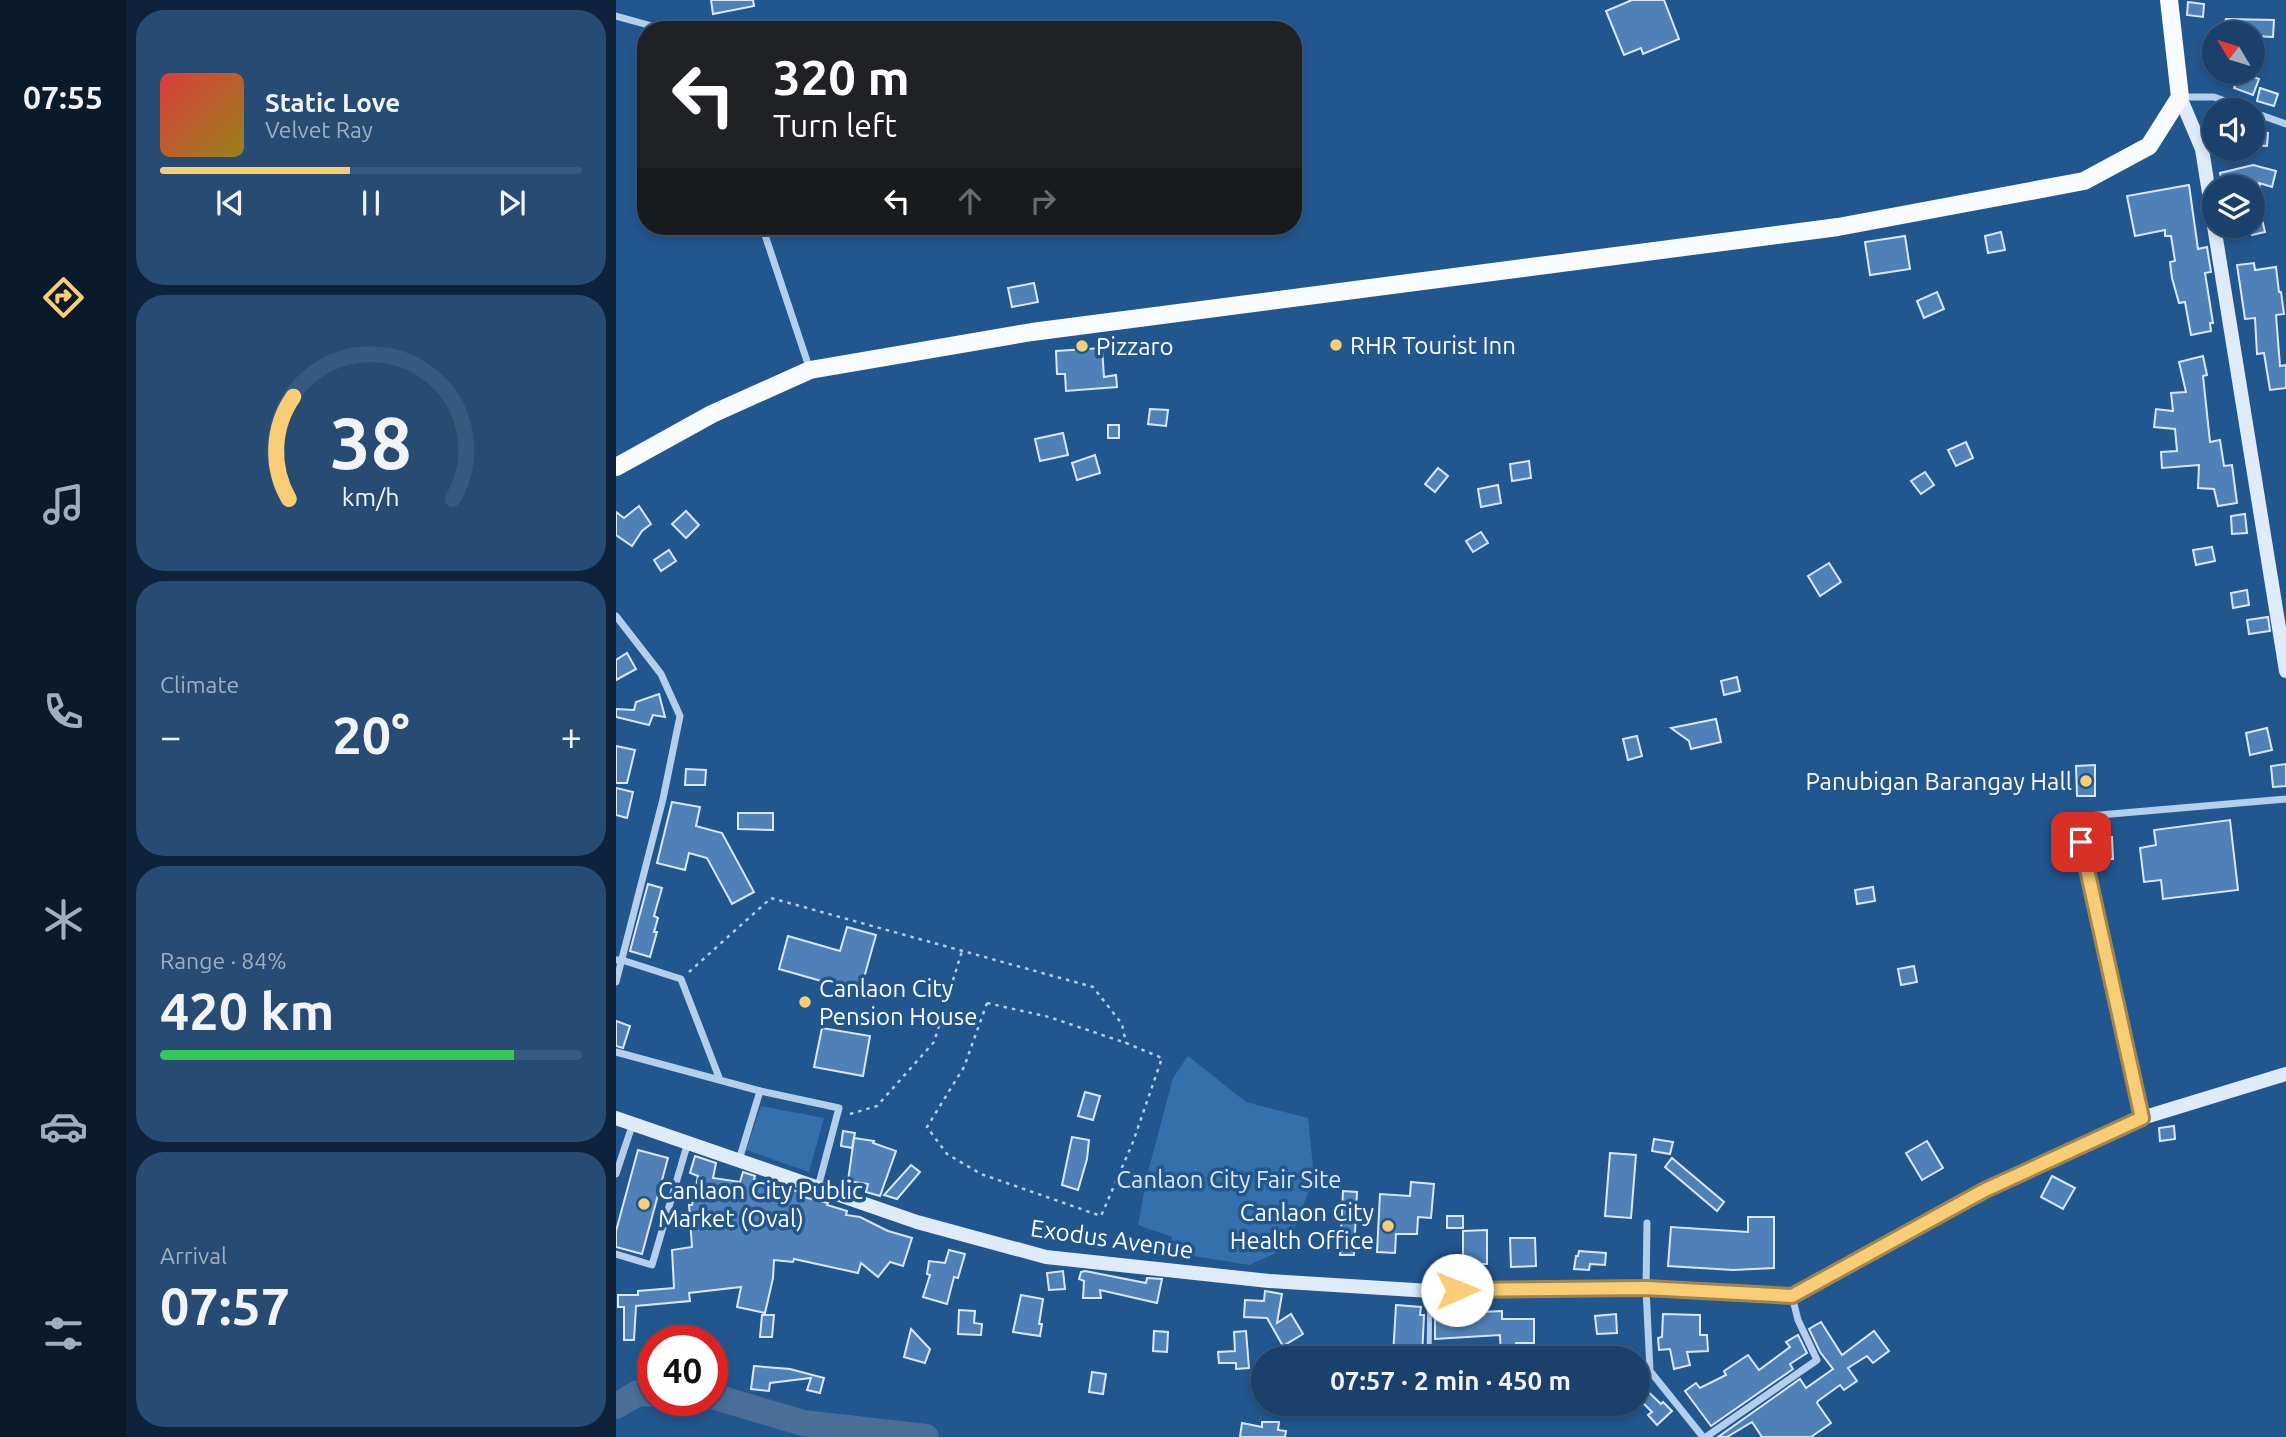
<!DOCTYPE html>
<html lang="en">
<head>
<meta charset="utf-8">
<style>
	body { margin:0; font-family:Ubuntu,sans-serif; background:#274b73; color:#f1f3f6; height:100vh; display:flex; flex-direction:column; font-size:26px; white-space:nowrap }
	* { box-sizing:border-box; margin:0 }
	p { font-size:23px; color:#9fafc1 }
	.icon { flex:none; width:38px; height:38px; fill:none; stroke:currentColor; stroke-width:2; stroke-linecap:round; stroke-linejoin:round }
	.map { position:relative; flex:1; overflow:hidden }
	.panel { display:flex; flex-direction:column; gap:10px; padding:10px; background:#0e233b; width:490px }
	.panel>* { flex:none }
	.hud { position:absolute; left:21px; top:21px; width:665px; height:214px; border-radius:28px; box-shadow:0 4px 10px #0003,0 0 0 2px #38597e; background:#202124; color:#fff; overflow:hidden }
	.needle { width:46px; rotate:308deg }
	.tools { position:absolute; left:1586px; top:21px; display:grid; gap:14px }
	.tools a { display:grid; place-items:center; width:63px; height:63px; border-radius:50%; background:#1a406b; box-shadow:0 4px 10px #0003,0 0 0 2px #38597e; font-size:35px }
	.speed { position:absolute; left:21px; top:1325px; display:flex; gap:14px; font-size:35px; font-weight:700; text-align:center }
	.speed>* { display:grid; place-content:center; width:91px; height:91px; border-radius:50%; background:#1a406b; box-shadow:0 4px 10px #0003,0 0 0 2px #38597e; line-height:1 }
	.speed .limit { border:10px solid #d22; background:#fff; color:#111 }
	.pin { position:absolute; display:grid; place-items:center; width:60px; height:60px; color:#fff; margin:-30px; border-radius:14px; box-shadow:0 4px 10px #0006 }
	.me { position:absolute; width:77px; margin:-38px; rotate:89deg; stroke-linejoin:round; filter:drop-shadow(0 0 5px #0008) }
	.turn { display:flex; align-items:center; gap:24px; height:147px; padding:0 21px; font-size:32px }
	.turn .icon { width:91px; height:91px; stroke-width:2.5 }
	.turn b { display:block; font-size:49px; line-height:60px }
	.lanes { display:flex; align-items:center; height:66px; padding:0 21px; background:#0003; justify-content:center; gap:35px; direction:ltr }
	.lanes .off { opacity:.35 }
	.big { font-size:52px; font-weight:700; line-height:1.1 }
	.panel .widget { flex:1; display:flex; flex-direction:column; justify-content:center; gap:10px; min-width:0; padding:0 24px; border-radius:28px; background:#274b73 }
	.panel .dial { align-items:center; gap:0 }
	.dial svg { height:182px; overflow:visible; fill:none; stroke:#38597e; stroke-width:7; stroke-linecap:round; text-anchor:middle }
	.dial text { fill:#f1f3f6; stroke:none }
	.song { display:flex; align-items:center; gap:21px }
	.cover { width:84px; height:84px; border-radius:10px; background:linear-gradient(135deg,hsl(0 70% 55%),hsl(50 70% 35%)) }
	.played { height:7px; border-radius:4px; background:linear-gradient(90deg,#f8cd75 45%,#38597e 45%) }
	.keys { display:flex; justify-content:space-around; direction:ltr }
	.heat { display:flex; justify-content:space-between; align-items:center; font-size:38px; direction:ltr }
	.charge { height:10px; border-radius:5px; background:linear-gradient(90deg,#34c759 84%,#38597e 0) }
	.trip { position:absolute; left:635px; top:1346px; width:399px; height:70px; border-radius:35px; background:#1a406b; box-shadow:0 4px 10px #0003,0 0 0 2px #38597e; font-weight:700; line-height:70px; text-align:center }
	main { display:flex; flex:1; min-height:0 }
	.tabs { display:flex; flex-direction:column; width:126px; justify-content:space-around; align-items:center; background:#0a1a2b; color:#9fafc1 }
	.tabs .icon { width:49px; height:49px }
	.tabs .active { color:#f8cd75 }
	.tabs b { font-size:32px; color:#f1f3f6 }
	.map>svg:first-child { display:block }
</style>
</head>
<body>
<main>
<nav class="tabs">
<b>07:55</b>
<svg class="icon active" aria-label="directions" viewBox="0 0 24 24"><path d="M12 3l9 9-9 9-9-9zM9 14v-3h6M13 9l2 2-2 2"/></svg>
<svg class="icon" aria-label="music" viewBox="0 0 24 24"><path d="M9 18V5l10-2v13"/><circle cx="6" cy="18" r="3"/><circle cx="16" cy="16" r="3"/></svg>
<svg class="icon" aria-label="phone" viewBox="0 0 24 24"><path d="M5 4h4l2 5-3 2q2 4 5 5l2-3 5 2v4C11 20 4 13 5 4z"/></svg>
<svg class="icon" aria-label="climate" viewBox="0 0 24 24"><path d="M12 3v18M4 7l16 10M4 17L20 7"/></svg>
<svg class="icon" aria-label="car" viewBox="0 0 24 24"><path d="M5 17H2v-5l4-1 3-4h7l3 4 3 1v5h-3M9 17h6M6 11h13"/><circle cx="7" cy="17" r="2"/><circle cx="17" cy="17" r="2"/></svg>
<svg class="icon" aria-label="filters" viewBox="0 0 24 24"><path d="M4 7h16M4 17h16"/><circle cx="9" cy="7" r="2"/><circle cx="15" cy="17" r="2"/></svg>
</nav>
<section class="panel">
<div class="widget">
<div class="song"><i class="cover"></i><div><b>Static Love</b><p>Velvet Ray</p></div></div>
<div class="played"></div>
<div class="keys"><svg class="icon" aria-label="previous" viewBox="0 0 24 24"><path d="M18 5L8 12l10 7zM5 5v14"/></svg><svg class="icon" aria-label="pause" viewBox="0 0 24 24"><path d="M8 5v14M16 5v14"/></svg><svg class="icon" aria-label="next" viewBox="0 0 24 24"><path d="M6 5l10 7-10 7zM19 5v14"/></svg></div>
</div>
<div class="widget dial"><svg viewBox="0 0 100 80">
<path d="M14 69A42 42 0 1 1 86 69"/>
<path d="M14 69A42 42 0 0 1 16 24" stroke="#f8cd75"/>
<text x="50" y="56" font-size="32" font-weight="700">38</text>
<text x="50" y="72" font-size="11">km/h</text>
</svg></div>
<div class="widget"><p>Climate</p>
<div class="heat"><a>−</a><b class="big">20°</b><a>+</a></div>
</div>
<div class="widget"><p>Range · 84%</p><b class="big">420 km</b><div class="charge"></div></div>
<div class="widget"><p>Arrival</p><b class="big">07:57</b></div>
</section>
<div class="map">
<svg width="1670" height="1437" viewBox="0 0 1670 1437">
	<rect width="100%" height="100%" fill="#22568f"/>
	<g fill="#3670ac">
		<path d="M572,1056L630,1102L692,1118L698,1177L671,1248L633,1265L553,1252L556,1237L522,1225L532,1172L557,1078Z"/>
		<path d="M145,1106L208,1118L193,1172L130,1150Z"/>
	</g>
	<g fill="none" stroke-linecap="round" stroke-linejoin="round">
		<g stroke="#4a6e97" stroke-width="26">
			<path d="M96,1396L187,1423L310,1437"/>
			<path d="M0,1406L22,1393L37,1394"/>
		</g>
	</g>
	<g fill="#4f81b8" stroke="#d8e8f9" stroke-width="2">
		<path d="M95,0H137L138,6L97,14Z"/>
		<path d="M1016,0H1048L1063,39L1027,54L1025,48L1008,55L990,11Z"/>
		<path d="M1572,2L1588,4L1587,17L1571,15Z"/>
		<path d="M1610,19L1658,20L1657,37L1636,36V33H1604Z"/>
		<path d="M1625,72L1643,79L1637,95L1618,88Z"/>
		<path d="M1644,88L1662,94L1658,106L1641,101Z"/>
		<path d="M1636,132L1652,133L1651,146L1636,145Z"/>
		<path d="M1637,165L1660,171L1656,187L1643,183L1644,187H1611L1610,184H1607L1604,173Z"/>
		<path d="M1573,185L1582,249L1591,247L1595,272L1589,273L1597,323H1594L1595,331L1575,335L1569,302L1563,303L1556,278L1554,262L1559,261L1555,236H1549V230L1519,236L1511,196Z"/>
		<path d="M1636,198H1641L1649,232L1636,235Z"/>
		<path d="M1385,232L1389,250L1372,253L1369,236Z"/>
		<path d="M1289,236L1294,269L1254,275L1249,242Z"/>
		<path d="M1638,263L1639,270L1660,267L1663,292H1665L1668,314L1660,315L1664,366L1670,365V388L1654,390L1648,353L1641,354L1639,318L1629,319L1621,265Z"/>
		<path d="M418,283L422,302L396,307L392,288Z"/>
		<path d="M1321,292L1328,309L1308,318L1301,301Z"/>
		<path d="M486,348L488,377L500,375L501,387L450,391L449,374H441L440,351Z"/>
		<path d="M1587,356L1591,375L1587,376L1594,442L1604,440L1608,466L1616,465L1621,503L1602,506L1598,489L1582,488L1583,465L1546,468L1545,452L1561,451L1559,429L1538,427L1540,409L1557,411L1555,393L1570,392L1563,362Z"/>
		<path d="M534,409L552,410L550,426L532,424Z"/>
		<rect x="492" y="425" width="11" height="13"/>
		<path d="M447,433L452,455L424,461L419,439Z"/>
		<path d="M1350,442L1357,458L1340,466L1332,450Z"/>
		<path d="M479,455L484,473L461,480L456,463Z"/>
		<path d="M913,461L915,478L896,481L894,464Z"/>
		<path d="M822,468L832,476L819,492L809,484Z"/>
		<path d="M1309,472L1318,485L1305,494L1295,481Z"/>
		<path d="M882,485L885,503L865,507L862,489Z"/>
		<path d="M23,506L35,524L26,531L16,546L0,535V512L8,518Z"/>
		<path d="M70,511L83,525L70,538L56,524Z"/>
		<path d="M1629,514L1631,533L1616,534L1615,516Z"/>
		<path d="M865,532L872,543L857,552L850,541Z"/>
		<path d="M1596,547L1599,561L1580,565L1577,550Z"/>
		<path d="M53,550L60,561L45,571L38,560Z"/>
		<path d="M1213,563L1225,582L1204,596L1192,576Z"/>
		<path d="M1631,590L1633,605L1617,608L1615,593Z"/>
		<path d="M1652,617L1654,631L1633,634L1631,620Z"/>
		<path d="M11,653L20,669L0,680V660Z"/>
		<path d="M1121,677L1124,691L1108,695L1105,681Z"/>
		<path d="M43,694L49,717L37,715L33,725L0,717V709L18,710L20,702Z"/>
		<path d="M1100,719L1105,742L1075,749L1073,741L1055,728Z"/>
		<path d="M1651,728L1656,750L1634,755L1630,733Z"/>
		<path d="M1021,736L1026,756L1012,760L1007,739Z"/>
		<path d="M0,746L19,750L11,783H0Z"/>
		<path d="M1670,764V786L1657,787L1655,766Z"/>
		<path d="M1479,765V796H1461L1460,766Z"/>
		<path d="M70,769L90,770L89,785H69Z"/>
		<path d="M0,788L17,792L11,818L0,815Z"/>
		<path d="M56,802L84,807L80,826L106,833L138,892L116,904L91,858L73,853L69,870L41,863Z"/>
		<path d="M122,813H157V830L122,829Z"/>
		<path d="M1614,820L1622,890L1547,899L1545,880L1528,882L1524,848L1540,845L1538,830Z"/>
		<path d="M1496,837L1497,859H1485L1483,838Z"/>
		<path d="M32,884L46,888L38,916L42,918L38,932H41L34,957L14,951Z"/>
		<path d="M1257,887L1259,901L1241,904L1239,890Z"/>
		<path d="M231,927L260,935L244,992L163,969L172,936L224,951Z"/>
		<path d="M1298,966L1301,982L1285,985L1282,969Z"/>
		<path d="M0,1021L14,1026L7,1048L0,1046Z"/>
		<path d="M206,1028L254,1036L247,1076L198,1067Z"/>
		<path d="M469,1092L484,1096L477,1120L462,1116Z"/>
		<path d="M1558,1126L1559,1139L1544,1141L1543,1128Z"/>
		<path d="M227,1131L239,1133L236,1148L225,1146Z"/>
		<path d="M456,1137L473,1140L471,1159L462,1190L446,1185Z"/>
		<path d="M238,1138L258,1141L257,1143L280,1151L264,1196L250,1192L252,1184L232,1181Z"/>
		<path d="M1038,1139L1057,1142L1054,1154L1036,1151Z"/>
		<path d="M1311,1141L1327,1168L1306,1180L1290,1153Z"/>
		<path d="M22,1150L52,1158L26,1254L0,1247V1231Z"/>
		<path d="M994,1153L1020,1155L1015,1218L989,1216Z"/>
		<path d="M79,1156L100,1163L97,1178L124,1182L127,1172L139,1176L138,1179L184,1192L183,1196L212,1203L211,1205L231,1211L230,1215L244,1217L272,1231L296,1238L287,1266L274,1262L262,1277L245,1263L242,1273L178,1259L177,1262L158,1260L157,1278L149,1313L121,1307L125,1287L73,1293L74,1301L20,1306L18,1340H8V1307H2V1295H22V1291L58,1288L56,1250L76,1247L73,1205H76L82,1176L74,1173Z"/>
		<path d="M1056,1158L1108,1202L1101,1211L1049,1167Z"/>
		<path d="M295,1165L304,1172L281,1199L268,1195Z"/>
		<path d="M1436,1176L1459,1188L1447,1209L1425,1197Z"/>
		<path d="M795,1182L818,1184L815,1218L802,1217L801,1234H780L779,1253L761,1252L764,1194L794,1196Z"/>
		<path d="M727,1191L741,1192L738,1255H724Z"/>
		<rect x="831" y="1216" width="16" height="12"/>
		<path d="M1132,1217H1158V1268L1117,1270L1052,1266L1055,1227L1132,1232Z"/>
		<path d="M871,1230V1264H847V1231Z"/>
		<path d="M894,1238H919L920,1266L895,1267Z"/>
		<path d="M333,1250L349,1254L342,1278L338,1277L331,1304L307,1297L314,1275L311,1274L313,1261L329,1263Z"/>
		<path d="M963,1251L990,1253L989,1265L974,1264L973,1270L958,1269L960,1256H962Z"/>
		<path d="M447,1271L449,1289L433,1290L431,1273Z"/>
		<path d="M469,1271L530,1283L531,1278L546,1279L541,1303L484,1290L485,1298H467L468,1281L463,1279L465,1272Z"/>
		<path d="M649,1291L666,1294L661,1323L675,1314L687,1334L667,1346L651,1318L628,1317L629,1300L648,1301Z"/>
		<path d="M405,1295L427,1299L423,1324H426L424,1336L397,1332Z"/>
		<path d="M780,1305L805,1307L804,1315H808L806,1357L777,1356Z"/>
		<path d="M343,1310L359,1311L358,1323L366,1324L365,1335L342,1334Z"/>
		<path d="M886,1311V1319H918V1343H900V1358H885L884,1335L819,1339V1314Z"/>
		<path d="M1000,1314L1001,1333L981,1334L979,1316Z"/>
		<path d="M1047,1314L1084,1315V1335H1091L1092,1351L1071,1352L1074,1365L1058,1369L1054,1349L1043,1350L1042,1338L1046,1337Z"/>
		<path d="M146,1315H158L156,1337H144Z"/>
		<path d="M1205,1322L1226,1355L1258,1331L1273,1351L1257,1363L1251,1356L1232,1368L1241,1381L1228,1390L1224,1385L1202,1401L1201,1403L1215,1423L1195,1437H1146L1136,1422L1111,1437H1102L1184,1379L1190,1388L1217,1369L1204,1352L1193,1329Z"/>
		<path d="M295,1329L314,1349L309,1363L288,1357Z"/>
		<path d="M538,1331L552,1332L551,1352L537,1351Z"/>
		<path d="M630,1331L633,1368L620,1369V1363H603L602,1352L619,1351L618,1332Z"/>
		<path d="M1182,1335L1191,1353L1174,1364L1177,1369L1095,1426L1069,1391L1080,1383L1084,1388L1110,1375L1108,1371L1132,1355L1143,1370L1174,1347L1170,1342Z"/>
		<path d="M138,1366L174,1369L208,1378L204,1393L191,1390L195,1378L154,1383L153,1391L135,1389Z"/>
		<path d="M476,1372L490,1374L487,1394L473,1392Z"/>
		<path d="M1022,1382L1045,1404L1047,1402L1056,1411L1041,1425L1032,1415L1036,1412L1022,1398Z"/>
		<path d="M646,1422H663L662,1430L670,1431L669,1437H624L626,1423L646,1427Z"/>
	</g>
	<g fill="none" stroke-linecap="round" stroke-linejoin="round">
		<g stroke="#b3cfec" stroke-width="2.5" stroke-dasharray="3.5 5" stroke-linecap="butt">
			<path d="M73,972L155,898L477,987L506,1024L510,1043"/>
			<path d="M371,1003L433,1017L510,1043L546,1058L517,1142L485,1216L365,1174L331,1154L311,1127L348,1067Z"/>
			<path d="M234,1114L261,1106L318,1042L346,951"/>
		</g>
		<path stroke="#b3cfec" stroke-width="5" d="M813,1358L814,1291"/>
		<g stroke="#b3cfec" stroke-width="7">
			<path d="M0,16L36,26L40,30"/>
			<path d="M1564,97H1598L1633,110"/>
			<path d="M1636,112L1670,124"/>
			<path d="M146,226L194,370"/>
			<path d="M0,616L45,674L64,716L47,799L0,982"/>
			<path d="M0,960H6L65,979L104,1080"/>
			<path d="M0,1052L144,1091L223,1108L202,1187"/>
			<path d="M1526,1118L1460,817L1670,799"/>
			<path d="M123,1160L144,1091"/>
			<path d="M0,1174L17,1123"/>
			<path d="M1031,1223L1030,1288L1034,1371L1087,1437"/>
			<path d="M0,1254L36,1265L72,1142"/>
			<path d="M1090,1437L1201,1360L1182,1320L1176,1296"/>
		</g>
		<g stroke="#dfebf9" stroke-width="14">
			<path d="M1564,97L1586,149L1598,225"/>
			<path d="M1598,226L1670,671"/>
			<path d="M0,1118L301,1222L430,1257L653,1281L814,1291L1030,1288L1176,1296L1369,1190L1526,1118L1670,1074"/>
		</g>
		<path stroke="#f8fbff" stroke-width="18" d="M0,467L96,414L194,370L416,332L1222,227L1468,181L1533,146L1564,97L1553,0"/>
	</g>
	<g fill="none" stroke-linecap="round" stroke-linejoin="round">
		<g stroke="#a1854c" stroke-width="18">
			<path id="route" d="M841,1290L1030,1288L1176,1296L1369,1190L1526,1118L1465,842"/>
		</g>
		<use href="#route" stroke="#f8cd75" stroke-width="12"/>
	</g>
	<g fill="#f8cd75" stroke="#22568f" stroke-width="2.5">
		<circle cx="720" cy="345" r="7"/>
		<circle cx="466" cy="346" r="7"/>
		<circle cx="1470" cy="781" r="7"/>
		<circle cx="189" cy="1002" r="7"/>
		<circle cx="28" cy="1204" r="7"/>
		<circle cx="772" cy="1226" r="7"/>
	</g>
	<g text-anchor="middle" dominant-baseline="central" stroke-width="7" stroke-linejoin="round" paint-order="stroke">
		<g font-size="24" fill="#fff" stroke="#22568f" text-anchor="start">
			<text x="734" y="345">RHR Tourist Inn</text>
			<text x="480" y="346">Pizzaro</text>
			<text x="1456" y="781" text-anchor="end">Panubigan Barangay Hall</text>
			<text x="203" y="988">Canlaon City<tspan x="203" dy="28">Pension House</tspan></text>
			<text x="42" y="1190">Canlaon City Public<tspan x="42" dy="28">Market (Oval)</tspan></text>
			<text x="758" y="1212" text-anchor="end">Canlaon City<tspan x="758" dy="28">Health Office</tspan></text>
		</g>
		<g font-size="24" fill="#d8e8f9" stroke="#22568f">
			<text x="613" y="1179">Canlaon City Fair Site</text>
		</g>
		<g font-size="24" fill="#fff" stroke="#22568f">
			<text transform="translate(496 1239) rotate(8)">Exodus Avenue</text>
		</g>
	</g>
</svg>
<div class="tools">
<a><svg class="needle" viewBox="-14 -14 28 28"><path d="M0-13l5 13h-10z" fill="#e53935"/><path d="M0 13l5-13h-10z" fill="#9fafc1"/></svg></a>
<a><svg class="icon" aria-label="sound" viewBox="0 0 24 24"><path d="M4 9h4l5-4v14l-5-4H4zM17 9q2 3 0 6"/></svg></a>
<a><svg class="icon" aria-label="layers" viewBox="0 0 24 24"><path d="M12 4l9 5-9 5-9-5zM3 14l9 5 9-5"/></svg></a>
</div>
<div class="speed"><div class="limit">40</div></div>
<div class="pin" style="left:1465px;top:842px;background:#d93025"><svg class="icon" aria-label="arrive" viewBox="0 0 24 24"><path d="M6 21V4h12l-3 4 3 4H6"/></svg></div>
<svg class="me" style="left:841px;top:1290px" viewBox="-20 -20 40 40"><circle r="19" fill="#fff"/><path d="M0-13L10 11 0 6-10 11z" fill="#f8cd75"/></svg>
<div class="trip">07:57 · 2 min · 450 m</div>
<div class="hud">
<div class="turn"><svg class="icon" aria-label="left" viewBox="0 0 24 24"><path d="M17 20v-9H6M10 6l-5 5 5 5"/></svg><div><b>320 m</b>Turn left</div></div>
<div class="lanes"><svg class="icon" aria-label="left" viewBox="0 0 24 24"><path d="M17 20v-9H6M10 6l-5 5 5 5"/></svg><svg class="icon off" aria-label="ahead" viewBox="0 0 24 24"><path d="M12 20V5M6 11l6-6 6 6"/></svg><svg class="icon off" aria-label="right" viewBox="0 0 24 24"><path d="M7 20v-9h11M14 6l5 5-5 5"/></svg></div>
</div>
</div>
</main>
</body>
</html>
